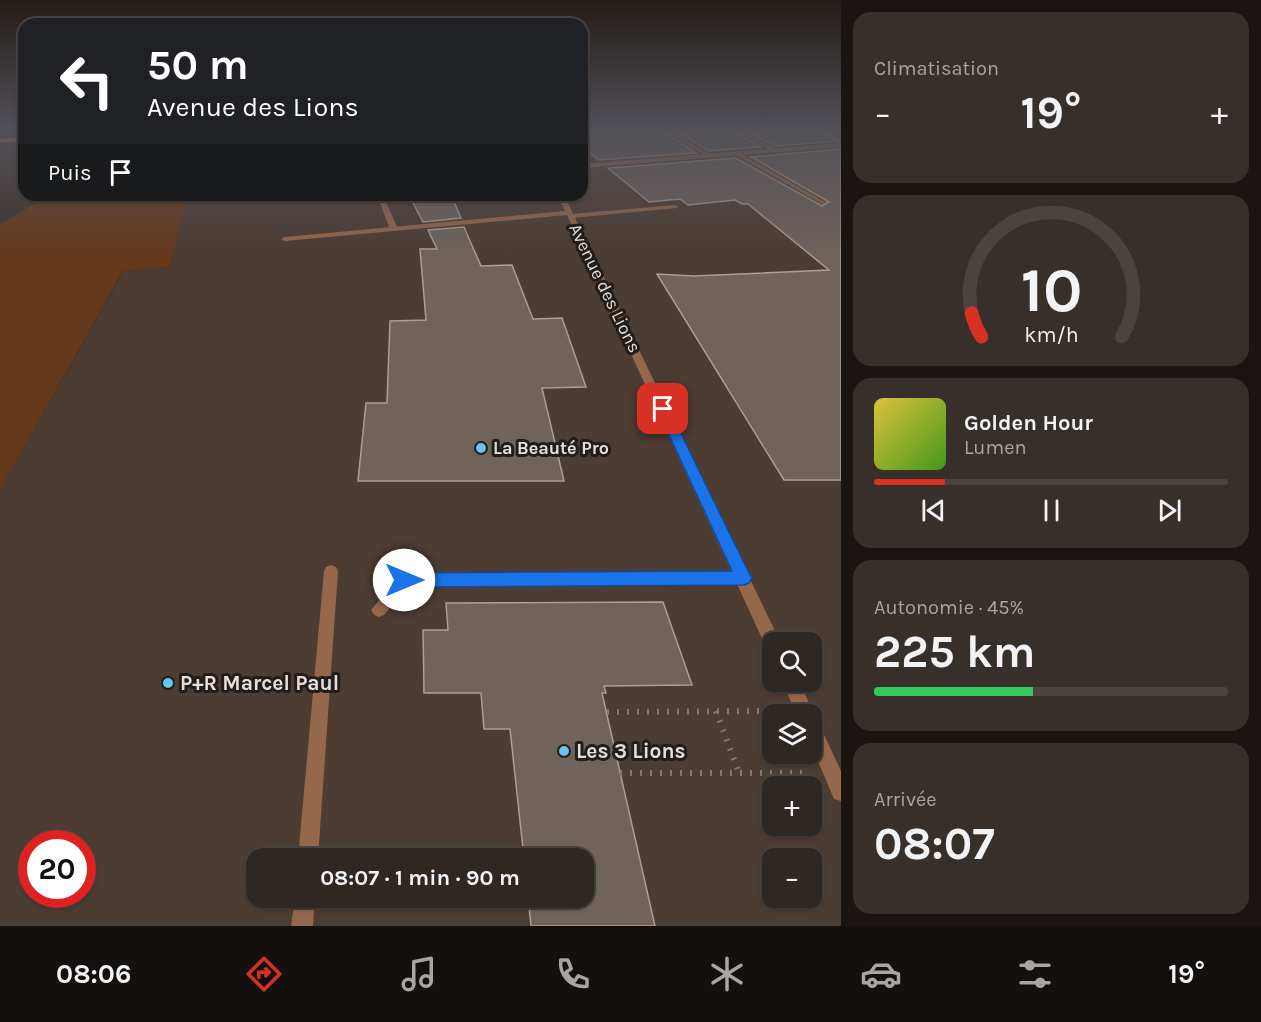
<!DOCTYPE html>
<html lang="fr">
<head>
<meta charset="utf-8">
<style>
	body { margin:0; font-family:Karla,sans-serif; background:#372f2a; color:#f1f3f6; height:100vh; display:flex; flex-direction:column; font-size:22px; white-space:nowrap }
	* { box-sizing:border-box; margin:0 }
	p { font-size:20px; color:#a7a5a5 }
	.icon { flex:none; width:33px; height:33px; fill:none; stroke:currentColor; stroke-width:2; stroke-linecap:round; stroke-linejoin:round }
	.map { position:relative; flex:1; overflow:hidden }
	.panel { display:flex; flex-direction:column; gap:12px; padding:12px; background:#1a1513; width:420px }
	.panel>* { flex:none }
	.top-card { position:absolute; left:18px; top:18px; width:570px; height:183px; border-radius:18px; box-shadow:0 2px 4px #0004,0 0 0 2px #4a4440; background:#202124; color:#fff; overflow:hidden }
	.controls { position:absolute; left:762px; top:632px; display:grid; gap:12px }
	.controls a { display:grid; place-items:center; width:60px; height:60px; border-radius:12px; background:#2f2722; box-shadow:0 2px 4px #0004,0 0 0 2px #4a4440; font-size:30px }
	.speed { position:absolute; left:18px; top:830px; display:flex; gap:12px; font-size:30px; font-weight:700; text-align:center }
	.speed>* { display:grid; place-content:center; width:78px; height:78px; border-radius:50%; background:#2f2722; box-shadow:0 2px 4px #0004,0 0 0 2px #4a4440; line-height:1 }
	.speed .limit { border:9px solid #d22; background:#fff; color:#111 }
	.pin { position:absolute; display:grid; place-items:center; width:51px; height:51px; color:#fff; margin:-26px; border-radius:12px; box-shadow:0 3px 9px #0006 }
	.me { position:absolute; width:66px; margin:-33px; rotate:90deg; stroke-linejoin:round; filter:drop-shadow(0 0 4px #0008) }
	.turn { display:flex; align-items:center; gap:21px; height:126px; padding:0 30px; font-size:27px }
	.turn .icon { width:78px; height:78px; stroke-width:2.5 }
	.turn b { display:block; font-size:42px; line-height:51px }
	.then { display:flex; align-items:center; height:57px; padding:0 30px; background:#0003; gap:12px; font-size:22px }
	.big { font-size:45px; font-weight:700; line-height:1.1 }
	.panel .tile { flex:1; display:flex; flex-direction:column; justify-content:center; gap:9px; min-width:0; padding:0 21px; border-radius:18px; background:#372f2a }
	.panel .dial { align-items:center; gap:0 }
	.dial svg { height:156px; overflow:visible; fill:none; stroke:#4a4440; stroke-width:7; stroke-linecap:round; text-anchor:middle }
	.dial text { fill:#f1f3f6; stroke:none }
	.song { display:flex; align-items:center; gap:18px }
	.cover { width:72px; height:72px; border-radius:9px; background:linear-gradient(135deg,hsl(50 70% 55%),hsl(100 70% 35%)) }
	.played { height:6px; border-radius:3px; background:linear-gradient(90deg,#d93025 20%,#4a4440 20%) }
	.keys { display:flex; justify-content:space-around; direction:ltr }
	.heat { display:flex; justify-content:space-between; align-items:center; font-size:33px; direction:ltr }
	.charge { height:9px; border-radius:4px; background:linear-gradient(90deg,#34c759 45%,#4a4440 0) }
	.trip { position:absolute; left:246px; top:848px; width:348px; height:60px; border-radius:18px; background:#2f2722; box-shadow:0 2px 4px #0004,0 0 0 2px #4a4440; font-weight:700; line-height:60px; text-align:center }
	.dock { display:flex; height:96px; justify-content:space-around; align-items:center; background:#13100e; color:#a7a5a5 }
	.dock .icon { width:42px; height:42px }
	.dock .active { color:#d93025 }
	.dock b { font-size:27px; color:#f1f3f6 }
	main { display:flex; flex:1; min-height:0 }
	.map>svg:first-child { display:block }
</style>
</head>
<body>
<main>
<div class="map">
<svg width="841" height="926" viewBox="0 0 841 926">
	<rect width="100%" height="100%" fill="#3f342e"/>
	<path fill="#4c3c32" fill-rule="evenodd" d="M582,128H841V926H0V490L124,271L170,267L188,195H582ZM772,642H812V681H772ZM772,714H812V753H772ZM772,786H812V825H772ZM32,843H82V894H32ZM256,858H584V897H256ZM772,858H812V897H772Z"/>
	<path fill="#65391c" d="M50,195H188L170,267L123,271L0,490V224Z"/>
	<g fill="#6f635c" stroke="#ab9e97" stroke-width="1.5">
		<path d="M615,128H658L696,153L599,160L582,147V130Z"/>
		<path d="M670,128H728L761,147L709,151Z"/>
		<path d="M740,128H815L841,141L775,146Z"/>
		<path d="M841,149V480H784L657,274L694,276L829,270L748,204H742L735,200L688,205L680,199L649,202L608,168L736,158L822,206L829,202L751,157Z"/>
		<path d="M409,195H451L461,218L423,222Z"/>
		<path d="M464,227L481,266L512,265L533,319L562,318L586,387L542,388L564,481H358L366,403H387L390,321L426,320L420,249H437L428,230Z"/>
		<path d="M663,602L692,685L604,686L606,693H602L655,926H531L528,897H584V858H524L510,729H484L481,693H424L423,630H448L446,603Z"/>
	</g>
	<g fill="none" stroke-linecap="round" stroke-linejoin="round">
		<g stroke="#817873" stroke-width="6" stroke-dasharray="2 8" stroke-linecap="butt">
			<path d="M716,711L739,773"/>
			<path d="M607,712L774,711"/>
			<path d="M620,773H802"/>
		</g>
		<g fill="#95684c" fill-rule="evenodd">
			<path d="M660,128H666L711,155L706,156Z"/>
			<path d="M730,128H736L778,150L773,151Z"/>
			<path d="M734,152H738L827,203L822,204L734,154Z"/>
			<path d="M377,195H383L398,229L397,231L390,229Z"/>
			<path d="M511,195H517L521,201L516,202Z"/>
			<path d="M675,205L678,207L677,208L571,218L568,216L571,214Z"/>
			<path d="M331,565L336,567L338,571L318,858H298L324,571L326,567Z"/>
			<path d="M744,572L749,574L751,578L749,582L744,584L408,586L384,615L379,617L374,615L371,610L399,576L404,574Z"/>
			<path d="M295,897H315L313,926H291Z"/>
		</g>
		<g fill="#95684c" fill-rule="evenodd">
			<path d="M841,143V147L582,168V164Z"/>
			<path d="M558,195H564L778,637L780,642H772V649L766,647L567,215L285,241L281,239L285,237L565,211Z"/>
			<path d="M782,681H799L814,714L812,719V714H796Z"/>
			<path d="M812,719L818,722L841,771V801L834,799L812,747Z"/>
		</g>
		<path fill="#f6a573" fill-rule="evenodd" d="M24,137V141L0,143V139Z"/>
	</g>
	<linearGradient id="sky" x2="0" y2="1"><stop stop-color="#231d19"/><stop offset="0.5" stop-color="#525057"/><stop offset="1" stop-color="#525057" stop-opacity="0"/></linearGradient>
	<rect width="841" height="257" fill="url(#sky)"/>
	<path fill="#1a73e8" stroke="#114b97" stroke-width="1.5" d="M663,404L669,409L749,573L752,578L749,583L744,585L404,587L398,585L395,580L398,575L404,573L732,571L657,409Z"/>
	<g fill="#64c5ee" stroke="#221d1a" stroke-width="2">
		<circle cx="481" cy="448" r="6"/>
		<circle cx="168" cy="683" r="6"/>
		<circle cx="564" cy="751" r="6"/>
	</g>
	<g text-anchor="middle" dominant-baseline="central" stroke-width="6" stroke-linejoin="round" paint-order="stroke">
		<g font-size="18" fill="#e5deda" stroke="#221d1a">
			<text transform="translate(605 288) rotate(64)">Avenue des Lions</text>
		</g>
		<g font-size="18" font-weight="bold" fill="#e5deda" stroke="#221d1a" text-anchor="start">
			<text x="493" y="448">La Beauté Pro</text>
		</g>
		<g font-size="21" font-weight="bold" fill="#e5deda" stroke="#221d1a" text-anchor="start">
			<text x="180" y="683">P+R Marcel Paul</text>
			<text x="576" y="751">Les 3 Lions</text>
		</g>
	</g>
</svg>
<div class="controls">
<a><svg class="icon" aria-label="search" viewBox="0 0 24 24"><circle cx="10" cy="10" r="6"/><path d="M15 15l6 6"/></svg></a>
<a><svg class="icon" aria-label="layers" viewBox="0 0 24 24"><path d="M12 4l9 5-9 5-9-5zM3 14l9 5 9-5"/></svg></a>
<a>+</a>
<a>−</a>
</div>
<div class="speed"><div class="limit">20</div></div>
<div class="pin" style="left:663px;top:409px;background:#d93025"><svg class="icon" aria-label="arrive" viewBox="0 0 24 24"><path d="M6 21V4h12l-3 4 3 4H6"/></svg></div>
<svg class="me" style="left:404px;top:580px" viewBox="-20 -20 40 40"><circle r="19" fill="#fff"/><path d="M0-13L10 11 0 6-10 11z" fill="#1a73e8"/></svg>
<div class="trip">08:07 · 1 min · 90 m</div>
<div class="top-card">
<div class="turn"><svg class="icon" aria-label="left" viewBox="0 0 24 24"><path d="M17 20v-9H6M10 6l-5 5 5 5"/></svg><div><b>50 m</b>Avenue des Lions</div></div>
<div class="then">Puis<svg class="icon" aria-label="arrive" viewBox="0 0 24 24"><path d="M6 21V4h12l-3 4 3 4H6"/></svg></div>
</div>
</div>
<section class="panel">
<div class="tile"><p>Climatisation</p>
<div class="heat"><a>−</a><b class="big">19°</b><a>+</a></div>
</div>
<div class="tile dial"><svg viewBox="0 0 100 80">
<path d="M14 69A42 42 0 1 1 86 69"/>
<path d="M14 69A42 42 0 0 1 9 57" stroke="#d93025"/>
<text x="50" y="56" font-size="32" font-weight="700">10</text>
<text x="50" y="72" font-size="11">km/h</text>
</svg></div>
<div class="tile">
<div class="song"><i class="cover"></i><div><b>Golden Hour</b><p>Lumen</p></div></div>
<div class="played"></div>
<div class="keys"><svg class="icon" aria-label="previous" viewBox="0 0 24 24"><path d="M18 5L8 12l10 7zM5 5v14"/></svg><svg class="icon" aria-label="pause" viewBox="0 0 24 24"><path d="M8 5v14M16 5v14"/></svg><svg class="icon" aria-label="next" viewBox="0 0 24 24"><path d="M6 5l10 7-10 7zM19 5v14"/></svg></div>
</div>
<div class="tile"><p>Autonomie · 45%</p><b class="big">225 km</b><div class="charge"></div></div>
<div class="tile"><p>Arrivée</p><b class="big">08:07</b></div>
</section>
</main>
<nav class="dock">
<b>08:06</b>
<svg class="icon active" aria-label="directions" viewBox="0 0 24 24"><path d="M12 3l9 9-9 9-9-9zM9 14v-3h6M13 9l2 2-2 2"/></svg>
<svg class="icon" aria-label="music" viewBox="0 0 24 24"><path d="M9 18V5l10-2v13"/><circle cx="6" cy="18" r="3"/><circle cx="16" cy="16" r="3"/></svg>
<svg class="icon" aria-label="phone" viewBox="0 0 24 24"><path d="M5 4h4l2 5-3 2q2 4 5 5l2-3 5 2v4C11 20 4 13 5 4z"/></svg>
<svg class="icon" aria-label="climate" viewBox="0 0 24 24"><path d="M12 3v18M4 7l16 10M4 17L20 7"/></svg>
<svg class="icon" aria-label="car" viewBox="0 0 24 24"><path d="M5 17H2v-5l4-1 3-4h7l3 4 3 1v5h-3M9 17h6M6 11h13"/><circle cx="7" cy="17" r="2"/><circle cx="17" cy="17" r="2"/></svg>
<svg class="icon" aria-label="filters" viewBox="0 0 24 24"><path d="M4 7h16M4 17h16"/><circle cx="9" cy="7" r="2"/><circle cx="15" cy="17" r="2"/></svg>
<b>19°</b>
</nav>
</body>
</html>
